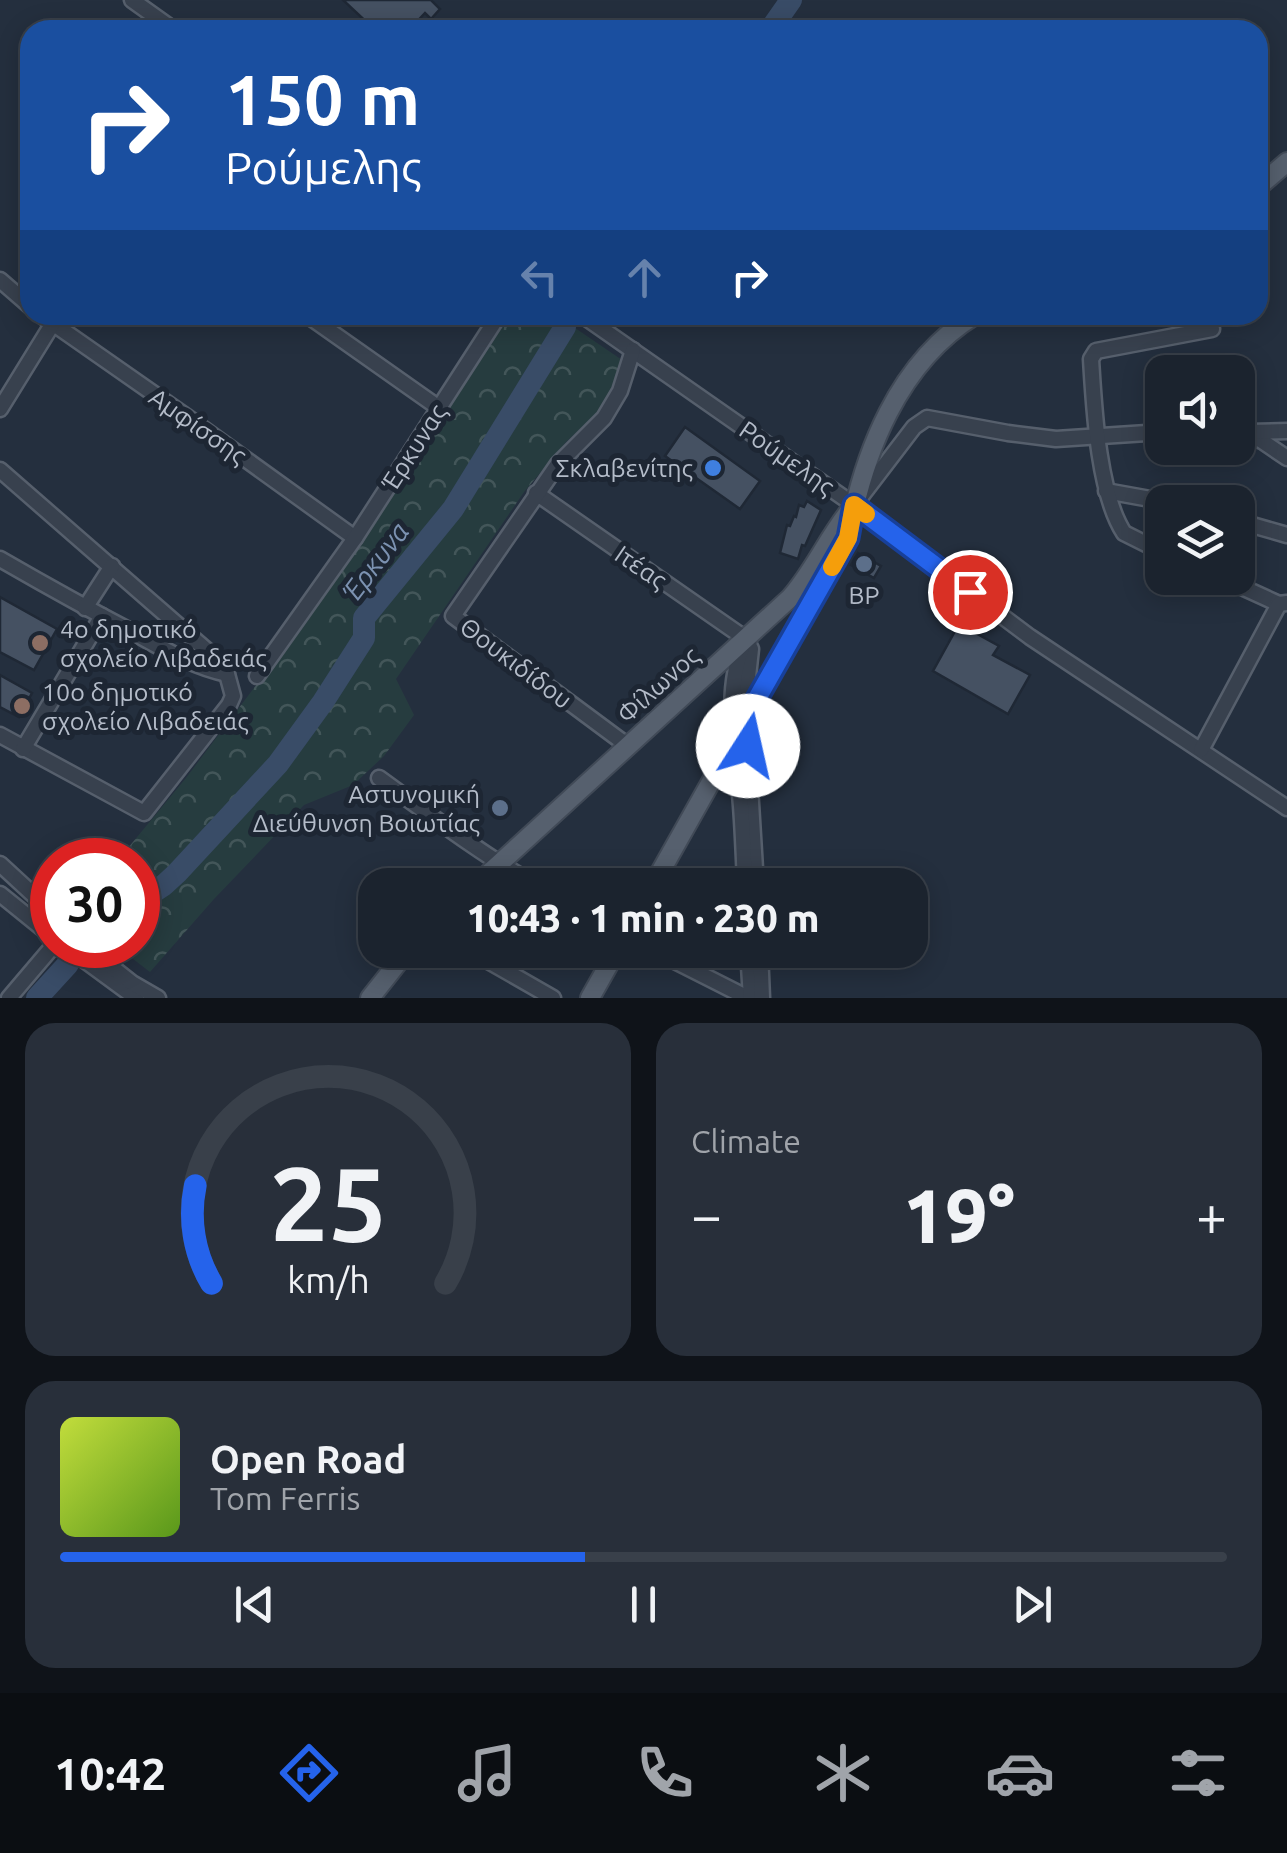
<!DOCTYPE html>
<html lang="en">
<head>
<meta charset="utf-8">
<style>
	body { margin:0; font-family:Ubuntu,sans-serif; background:#282f3a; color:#f1f3f6; height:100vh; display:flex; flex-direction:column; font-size:38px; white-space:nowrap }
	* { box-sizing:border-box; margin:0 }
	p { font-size:32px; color:#a0a4aa }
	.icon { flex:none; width:55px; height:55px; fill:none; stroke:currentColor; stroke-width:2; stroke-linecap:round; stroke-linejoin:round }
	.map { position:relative; height:998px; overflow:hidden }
	.sheet { display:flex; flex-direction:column; gap:25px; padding:25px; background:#0f1319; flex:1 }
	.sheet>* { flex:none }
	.guide { position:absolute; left:20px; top:20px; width:1248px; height:305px; border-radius:30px; box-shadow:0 5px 25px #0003,0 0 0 2px #39404a; background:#1a4fa0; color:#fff; overflow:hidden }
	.controls { position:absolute; left:1145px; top:355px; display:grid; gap:20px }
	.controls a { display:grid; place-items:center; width:110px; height:110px; border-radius:20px; background:#1b232e; box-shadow:0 5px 25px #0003,0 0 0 2px #39404a; font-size:50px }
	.speed { position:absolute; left:30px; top:838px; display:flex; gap:20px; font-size:50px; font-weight:700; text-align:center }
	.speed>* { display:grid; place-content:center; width:130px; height:130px; border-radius:50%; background:#1b232e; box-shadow:0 5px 25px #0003,0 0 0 2px #39404a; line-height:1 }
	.speed .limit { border:15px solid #d22; background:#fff; color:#111 }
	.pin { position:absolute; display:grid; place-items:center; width:85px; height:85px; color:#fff; margin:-42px; border:5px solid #fff; border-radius:50%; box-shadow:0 2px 10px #0007 }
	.me { position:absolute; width:110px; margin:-55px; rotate:10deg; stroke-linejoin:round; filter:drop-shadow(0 0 8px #0008) }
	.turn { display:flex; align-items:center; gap:35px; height:210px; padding:0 40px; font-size:45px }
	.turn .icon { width:130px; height:130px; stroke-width:2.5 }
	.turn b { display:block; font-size:70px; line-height:85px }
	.lanes { display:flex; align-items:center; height:95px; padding:0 40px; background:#0003; justify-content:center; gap:50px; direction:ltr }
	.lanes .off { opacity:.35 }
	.big { font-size:75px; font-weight:800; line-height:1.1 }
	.sheet .widget { flex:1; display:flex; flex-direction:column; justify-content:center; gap:15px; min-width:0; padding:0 35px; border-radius:30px; background:#282f3a }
	.sheet .dial { align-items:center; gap:0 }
	.dial svg { height:260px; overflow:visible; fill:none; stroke:#39404a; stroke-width:7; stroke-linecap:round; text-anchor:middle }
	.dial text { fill:#f1f3f6; stroke:none }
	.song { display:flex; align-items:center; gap:30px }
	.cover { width:120px; height:120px; border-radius:15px; background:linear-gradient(135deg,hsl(70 70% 55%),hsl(90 70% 35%)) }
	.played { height:10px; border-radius:5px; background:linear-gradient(90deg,#2563eb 45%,#39404a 45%) }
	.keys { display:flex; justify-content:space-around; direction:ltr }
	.heat { display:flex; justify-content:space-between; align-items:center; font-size:55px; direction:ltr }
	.sheet .tiles { flex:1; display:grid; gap:25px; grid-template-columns:1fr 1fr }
	.widget:last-child { grid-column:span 2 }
	.trip { position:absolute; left:358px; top:868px; width:570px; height:100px; border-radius:30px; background:#1b232e; box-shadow:0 5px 25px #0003,0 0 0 2px #39404a; font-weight:800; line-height:100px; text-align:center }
	.menu { display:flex; height:160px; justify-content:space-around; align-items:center; background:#0b0e12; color:#a0a4aa }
	.menu .icon { width:70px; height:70px }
	.menu .current { color:#2563eb }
	.menu b { font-size:45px; color:#f1f3f6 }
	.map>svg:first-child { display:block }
</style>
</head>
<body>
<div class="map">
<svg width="1287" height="998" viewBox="0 0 1287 998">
	<defs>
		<pattern id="forest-crowns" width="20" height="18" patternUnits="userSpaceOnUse" patternTransform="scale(2.5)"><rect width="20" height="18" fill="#263c3f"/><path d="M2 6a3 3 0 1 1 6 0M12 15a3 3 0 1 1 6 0" fill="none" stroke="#435659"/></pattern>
	</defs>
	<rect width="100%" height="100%" fill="#242f3e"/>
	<path fill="url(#forest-crowns)" d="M506,315H556L622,360L606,401L596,414L566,442L524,492L396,679L414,715L384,756L353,785L304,805L214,899L150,972L115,945H138V860H118L186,778L288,643Z"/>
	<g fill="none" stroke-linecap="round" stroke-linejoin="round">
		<g stroke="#394c67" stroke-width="22">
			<path d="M770,30L791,0"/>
			<path d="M138,902L164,885L177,873L278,764L323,702L364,638V618L453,509L565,327"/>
			<path d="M37,998L68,964"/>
		</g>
	</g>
	<g fill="#455162" stroke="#1f2835" stroke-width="2.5">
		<path d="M343,0H431L440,9L431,19L425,13L409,30H375Z"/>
		<path d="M685,427L760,481L740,509L665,456Z"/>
		<path d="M807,501L821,510L805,546L802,545L798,559L780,553L787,525L790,526L794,516L796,517L799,505L804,507Z"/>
		<path d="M858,553L881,566L874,578L851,565Z"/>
		<path d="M0,597L57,629L34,670L0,652Z"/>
		<path d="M959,624L999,646L993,655L1030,675L1008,714L933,671Z"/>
		<path d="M0,675L32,693L19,717L0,707Z"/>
	</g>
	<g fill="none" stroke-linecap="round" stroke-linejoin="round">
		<g stroke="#565f6c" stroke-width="19">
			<g id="minor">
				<path d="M132,0L174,30"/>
				<path d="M0,280L30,306"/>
				<path d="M41,315L187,417L355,538"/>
				<path d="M307,315L439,408"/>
				<path d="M582,315L854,505L1030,637L1287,808"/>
				<path d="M0,409L58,315"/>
				<path d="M1238,430L1262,441L1287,458"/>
				<path d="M1250,432L1287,431"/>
				<path d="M0,470L211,654L227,674L233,696L229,705L144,813L0,735"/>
				<path d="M1106,491L1167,502"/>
				<path d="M536,493L746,639"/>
				<path d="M859,499L914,427L927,418L1008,433L1056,439L1162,432"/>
				<path d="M1238,521L1287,535"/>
				<path d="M1162,552L1124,533C1098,493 1094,407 1091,359L1096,351L1212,329"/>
				<path d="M0,559C45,585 90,610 136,634C165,650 194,667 227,674"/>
				<path d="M1222,578L1279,604"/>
				<path d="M85,608L112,566"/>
				<path d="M746,639L751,649L745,704L756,885"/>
				<path d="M744,643C722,694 737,753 741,806C743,832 744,859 745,885"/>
				<path d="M257,676L355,538L499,315"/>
				<path d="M628,746L453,616L558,464L604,418L620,391L633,350"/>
				<path d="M23,749L102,616"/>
				<path d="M1201,750L1279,604L1287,603"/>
				<path d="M379,778C430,815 481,854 536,885"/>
				<path d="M0,864L52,912"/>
				<path d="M0,894L52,936"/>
				<path d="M64,945L136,998"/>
				<path d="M84,945L132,983L158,998"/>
				<path d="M469,950L553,998"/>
				<path d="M653,950L748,998"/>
				<path d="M748,950L751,998"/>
				<path d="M760,950L762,998"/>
				<path d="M9,998L54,945"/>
			</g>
		</g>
		<g stroke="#414a57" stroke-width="22">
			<g id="major">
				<path d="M1258,187L1287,162"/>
				<path d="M476,885L790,598C814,571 828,537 851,509"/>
				<path d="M653,885L848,538C863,454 898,362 975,315"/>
				<path d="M370,998L408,950"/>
				<path d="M590,998L617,950"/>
			</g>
		</g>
		<use href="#minor" stroke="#38414e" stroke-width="14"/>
		<use href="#major" stroke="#56606e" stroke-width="18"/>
	</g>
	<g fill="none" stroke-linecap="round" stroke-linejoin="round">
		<g stroke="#184099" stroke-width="25">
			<path id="route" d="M748,746L746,718L848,538L854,505L970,592"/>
		</g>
		<use href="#route" stroke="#2563eb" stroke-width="18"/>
		<path stroke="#f59e0b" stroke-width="18" d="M832,567L848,538L854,505L866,514"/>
	</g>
	<circle fill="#3f7fe0" stroke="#1d2633" stroke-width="4" cx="713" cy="468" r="10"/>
	<g fill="#5c6f8a" stroke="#1d2633" stroke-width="4">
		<circle cx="864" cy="564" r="10"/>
		<circle cx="500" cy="808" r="10"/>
	</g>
	<g fill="#8d6e63" stroke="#1d2633" stroke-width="4">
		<circle cx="40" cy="643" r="10"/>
		<circle cx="22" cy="706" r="10"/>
	</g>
	<g text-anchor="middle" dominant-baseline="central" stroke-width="10" stroke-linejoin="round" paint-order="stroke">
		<g font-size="25" fill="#b4bcc9" stroke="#1d2633">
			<text transform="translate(198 426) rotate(35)">Αμφίσσης</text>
			<text transform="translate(414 447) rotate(-57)">Έρκυνας</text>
			<text transform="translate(787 458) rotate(35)">Ρούμελης</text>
			<text transform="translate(641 567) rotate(34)">Ιτέας</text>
			<text transform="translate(516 663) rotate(37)">Θουκιδίδου</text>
			<text transform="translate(658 685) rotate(-42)">Φίλωνος</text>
		</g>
		<g font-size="25" fill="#b4bcc9" stroke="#1d2633" text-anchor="end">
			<text x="693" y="468">Σκλαβενίτης</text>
			<text x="864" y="595" text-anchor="middle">BP</text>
			<text x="60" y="629" text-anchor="start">4ο δημοτικό<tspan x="60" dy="29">σχολείο Λιβαδειάς</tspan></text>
			<text x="42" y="692" text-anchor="start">10ο δημοτικό<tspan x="42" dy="29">σχολείο Λιβαδειάς</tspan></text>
			<text x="480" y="794">Αστυνομική<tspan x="480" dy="29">Διεύθυνση Βοιωτίας</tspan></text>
		</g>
		<g font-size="28" font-style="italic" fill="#7c92b1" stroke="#1d2633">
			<text transform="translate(375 561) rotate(-53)">Έρκυνα</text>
		</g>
	</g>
</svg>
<div class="controls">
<a><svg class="icon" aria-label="sound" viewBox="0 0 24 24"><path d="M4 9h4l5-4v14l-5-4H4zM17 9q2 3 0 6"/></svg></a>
<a><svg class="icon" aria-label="layers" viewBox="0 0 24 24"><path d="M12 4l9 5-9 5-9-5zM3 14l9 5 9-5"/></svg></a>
</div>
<div class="speed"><div class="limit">30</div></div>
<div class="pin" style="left:970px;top:592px;background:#d93025"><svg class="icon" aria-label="arrive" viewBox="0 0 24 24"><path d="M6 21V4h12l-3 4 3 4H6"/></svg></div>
<svg class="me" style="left:748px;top:746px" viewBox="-20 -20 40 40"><circle r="19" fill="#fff"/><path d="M0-13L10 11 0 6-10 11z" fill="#2563eb"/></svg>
<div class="trip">10:43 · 1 min · 230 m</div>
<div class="guide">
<div class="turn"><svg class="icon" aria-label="right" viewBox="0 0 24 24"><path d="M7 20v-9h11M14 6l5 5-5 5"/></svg><div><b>150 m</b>Ρούμελης</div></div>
<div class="lanes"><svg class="icon off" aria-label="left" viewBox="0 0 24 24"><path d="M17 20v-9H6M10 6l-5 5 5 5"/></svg><svg class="icon off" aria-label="ahead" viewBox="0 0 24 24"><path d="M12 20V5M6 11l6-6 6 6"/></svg><svg class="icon" aria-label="right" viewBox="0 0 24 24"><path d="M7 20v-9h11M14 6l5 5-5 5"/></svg></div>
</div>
</div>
<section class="sheet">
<div class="tiles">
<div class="widget dial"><svg viewBox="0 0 100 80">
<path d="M14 69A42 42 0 1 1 86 69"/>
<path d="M14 69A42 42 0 0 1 9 39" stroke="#2563eb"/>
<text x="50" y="56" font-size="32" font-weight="700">25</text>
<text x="50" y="72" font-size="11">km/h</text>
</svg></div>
<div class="widget"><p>Climate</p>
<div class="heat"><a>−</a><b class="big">19°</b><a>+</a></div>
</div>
<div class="widget">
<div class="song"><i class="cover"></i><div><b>Open Road</b><p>Tom Ferris</p></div></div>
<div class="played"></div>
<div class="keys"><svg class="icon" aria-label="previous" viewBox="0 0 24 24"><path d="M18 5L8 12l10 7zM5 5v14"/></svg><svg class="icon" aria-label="pause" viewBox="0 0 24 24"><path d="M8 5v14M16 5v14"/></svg><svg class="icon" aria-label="next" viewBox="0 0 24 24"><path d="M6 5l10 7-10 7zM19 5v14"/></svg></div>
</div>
</div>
</section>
<nav class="menu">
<b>10:42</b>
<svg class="icon current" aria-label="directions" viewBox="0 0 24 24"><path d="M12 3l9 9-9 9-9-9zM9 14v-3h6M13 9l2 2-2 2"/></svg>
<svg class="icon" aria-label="music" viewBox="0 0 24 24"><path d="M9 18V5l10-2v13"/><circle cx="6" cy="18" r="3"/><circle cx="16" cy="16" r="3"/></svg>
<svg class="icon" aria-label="phone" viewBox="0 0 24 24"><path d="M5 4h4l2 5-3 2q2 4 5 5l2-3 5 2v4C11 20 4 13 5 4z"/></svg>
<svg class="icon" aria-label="climate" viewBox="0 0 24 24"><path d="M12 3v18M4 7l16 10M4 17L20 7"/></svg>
<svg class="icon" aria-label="car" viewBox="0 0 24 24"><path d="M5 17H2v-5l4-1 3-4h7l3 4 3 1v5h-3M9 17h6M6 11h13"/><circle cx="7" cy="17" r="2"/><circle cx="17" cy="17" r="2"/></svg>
<svg class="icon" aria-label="filters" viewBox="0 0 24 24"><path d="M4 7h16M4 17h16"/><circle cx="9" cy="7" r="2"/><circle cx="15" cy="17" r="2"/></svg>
</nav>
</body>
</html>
